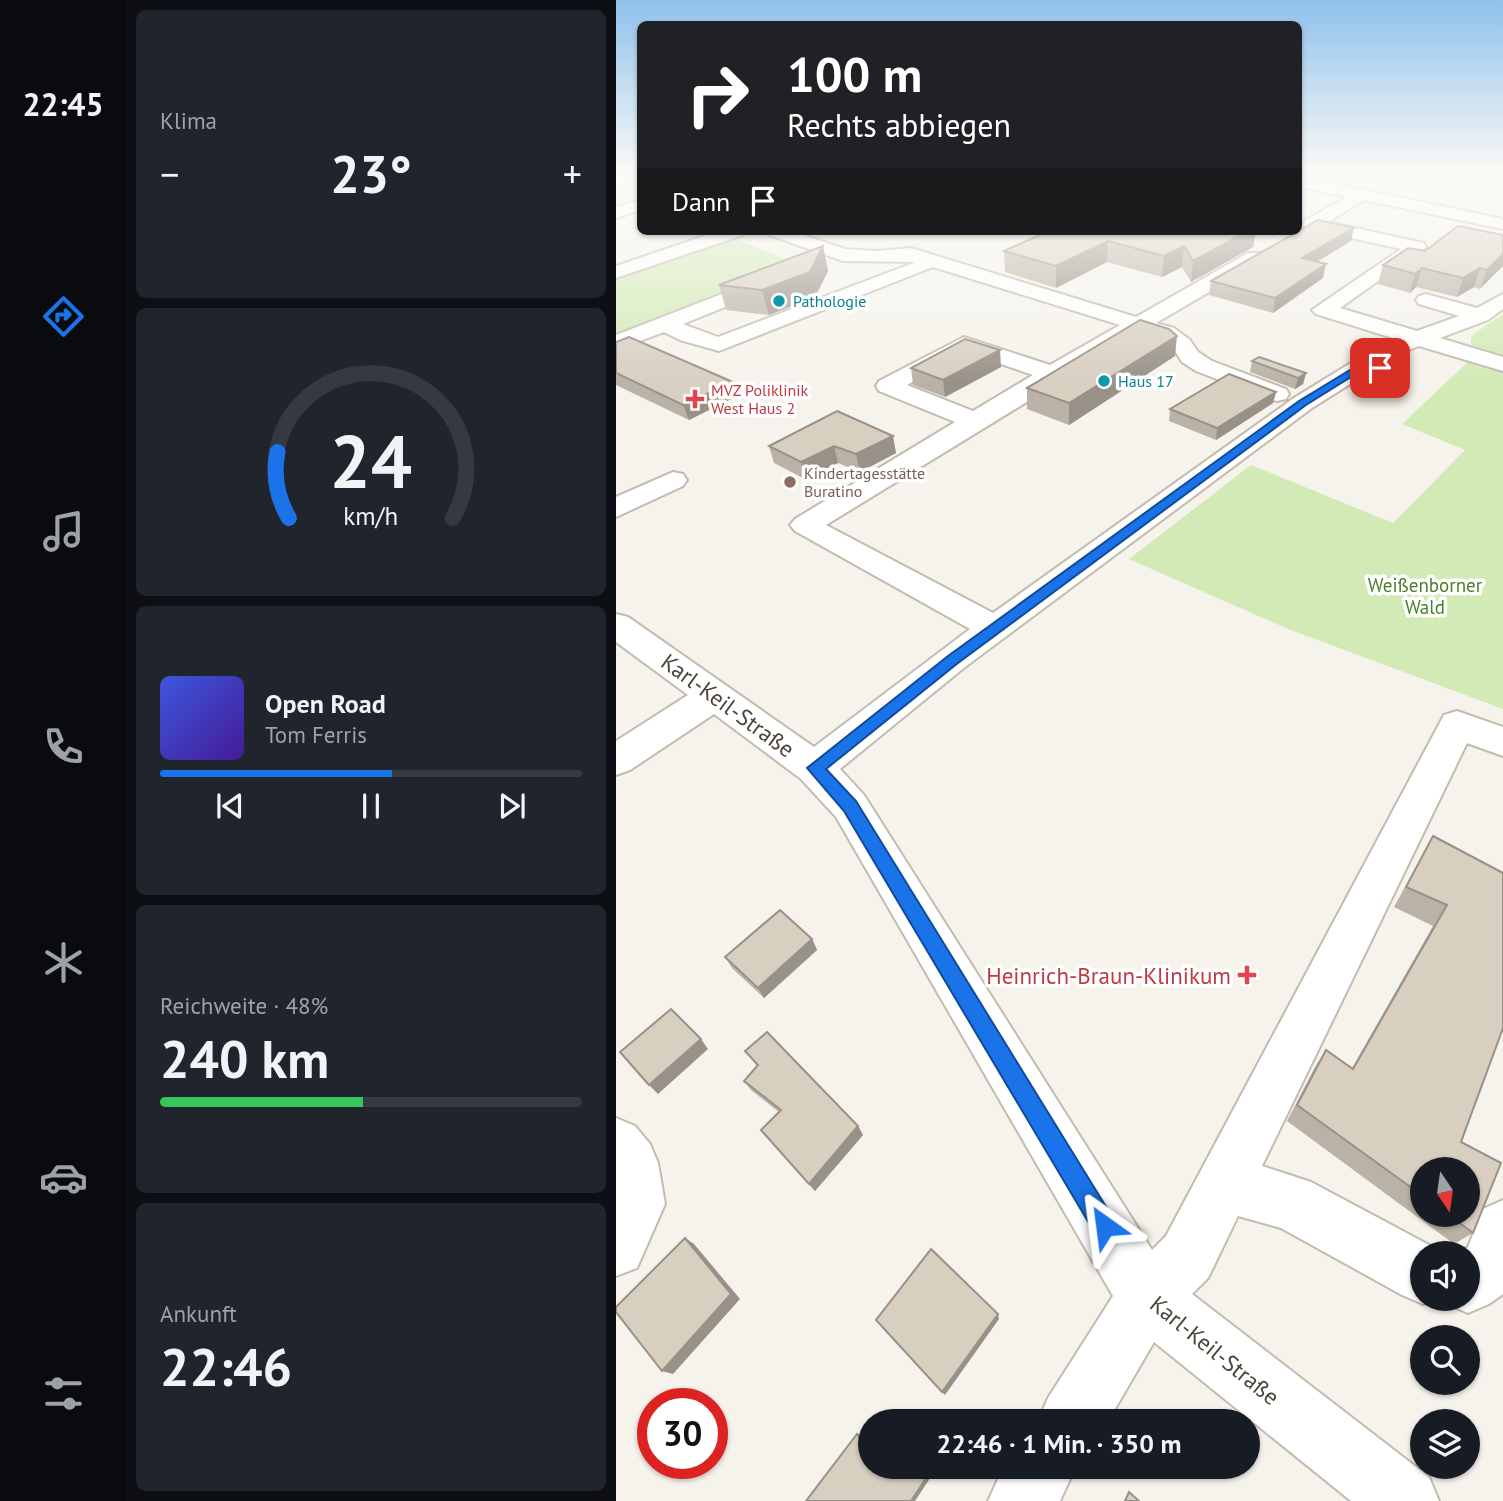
<!DOCTYPE html>
<html lang="de">
<head>
<meta charset="utf-8">
<style>
	body { margin:0; font-family:"PT Sans",sans-serif; background:#20242c; color:#f1f3f6; height:100vh; display:flex; flex-direction:column; font-size:26px; white-space:nowrap }
	* { box-sizing:border-box; margin:0 }
	p { font-size:23px; color:#9ea1a6 }
	.icon { flex:none; width:38px; height:38px; fill:none; stroke:currentColor; stroke-width:2; stroke-linecap:round; stroke-linejoin:round }
	.map { position:relative; flex:1; overflow:hidden }
	.sheet { display:flex; flex-direction:column; gap:10px; padding:10px; background:#0d0f14; width:490px }
	.sheet>* { flex:none }
	.banner { position:absolute; left:21px; top:21px; width:665px; height:214px; border-radius:10px; box-shadow:0 2px 5px #0004; background:#202124; color:#fff; overflow:hidden }
	.needle { width:46px; rotate:167deg }
	.tools { position:absolute; left:794px; top:1157px; display:grid; gap:14px }
	.tools a { display:grid; place-items:center; width:70px; height:70px; border-radius:50%; background:#171b24; box-shadow:0 2px 5px #0004; font-size:35px }
	.speed { position:absolute; left:21px; top:1388px; display:flex; gap:14px; font-size:35px; font-weight:700; text-align:center }
	.speed>* { display:grid; place-content:center; width:91px; height:91px; border-radius:50%; background:#171b24; box-shadow:0 2px 5px #0004; line-height:1 }
	.speed .limit { border:10px solid #d22; background:#fff; color:#111 }
	.pin { position:absolute; display:grid; place-items:center; width:60px; height:60px; color:#fff; margin:-30px; border-radius:14px; box-shadow:0 4px 10px #0006 }
	.me { position:absolute; width:77px; margin:-38px; rotate:329deg; stroke-linejoin:round; filter:drop-shadow(0 0 5px #0008) }
	.turn { display:flex; align-items:center; gap:24px; height:147px; padding:0 35px; font-size:32px }
	.turn .icon { width:91px; height:91px; stroke-width:2.5 }
	.turn b { display:block; font-size:49px; line-height:60px }
	.then { display:flex; align-items:center; height:66px; padding:0 35px; background:#0003; gap:14px; font-size:26px }
	.big { font-size:52px; font-weight:800; line-height:1.1 }
	.sheet .tile { flex:1; display:flex; flex-direction:column; justify-content:center; gap:10px; min-width:0; padding:0 24px; border-radius:10px; background:#20242c }
	.sheet .dial { align-items:center; gap:0 }
	.dial svg { height:182px; overflow:visible; fill:none; stroke:#363941; stroke-width:7; stroke-linecap:round; text-anchor:middle }
	.dial text { fill:#f1f3f6; stroke:none }
	.song { display:flex; align-items:center; gap:21px }
	.cover { width:84px; height:84px; border-radius:10px; background:linear-gradient(135deg,hsl(230 70% 55%),hsl(260 70% 35%)) }
	.played { height:7px; border-radius:4px; background:linear-gradient(90deg,#1a73e8 55%,#363941 55%) }
	.keys { display:flex; justify-content:space-around; direction:ltr }
	.heat { display:flex; justify-content:space-between; align-items:center; font-size:38px; direction:ltr }
	.charge { height:10px; border-radius:5px; background:linear-gradient(90deg,#34c759 48%,#363941 0) }
	.trip { position:absolute; left:242px; top:1409px; width:402px; height:70px; border-radius:35px; background:#171b24; box-shadow:0 2px 5px #0004; font-weight:800; line-height:70px; text-align:center }
	main { display:flex; flex:1; min-height:0 }
	.menu { display:flex; flex-direction:column; width:126px; justify-content:space-around; align-items:center; background:#090b0e; color:#9ea1a6 }
	.menu .icon { width:49px; height:49px }
	.menu .selected { color:#1a73e8 }
	.menu b { font-size:32px; color:#f1f3f6 }
	.map>svg:first-child { display:block }
</style>
</head>
<body>
<main>
<nav class="menu">
<b>22:45</b>
<svg class="icon selected" aria-label="directions" viewBox="0 0 24 24"><path d="M12 3l9 9-9 9-9-9zM9 14v-3h6M13 9l2 2-2 2"/></svg>
<svg class="icon" aria-label="music" viewBox="0 0 24 24"><path d="M9 18V5l10-2v13"/><circle cx="6" cy="18" r="3"/><circle cx="16" cy="16" r="3"/></svg>
<svg class="icon" aria-label="phone" viewBox="0 0 24 24"><path d="M5 4h4l2 5-3 2q2 4 5 5l2-3 5 2v4C11 20 4 13 5 4z"/></svg>
<svg class="icon" aria-label="climate" viewBox="0 0 24 24"><path d="M12 3v18M4 7l16 10M4 17L20 7"/></svg>
<svg class="icon" aria-label="car" viewBox="0 0 24 24"><path d="M5 17H2v-5l4-1 3-4h7l3 4 3 1v5h-3M9 17h6M6 11h13"/><circle cx="7" cy="17" r="2"/><circle cx="17" cy="17" r="2"/></svg>
<svg class="icon" aria-label="filters" viewBox="0 0 24 24"><path d="M4 7h16M4 17h16"/><circle cx="9" cy="7" r="2"/><circle cx="15" cy="17" r="2"/></svg>
</nav>
<section class="sheet">
<div class="tile"><p>Klima</p>
<div class="heat"><a>−</a><b class="big">23°</b><a>+</a></div>
</div>
<div class="tile dial"><svg viewBox="0 0 100 80">
<path d="M14 69A42 42 0 1 1 86 69"/>
<path d="M14 69A42 42 0 0 1 9 40" stroke="#1a73e8"/>
<text x="50" y="56" font-size="32" font-weight="700">24</text>
<text x="50" y="72" font-size="11">km/h</text>
</svg></div>
<div class="tile">
<div class="song"><i class="cover"></i><div><b>Open Road</b><p>Tom Ferris</p></div></div>
<div class="played"></div>
<div class="keys"><svg class="icon" aria-label="previous" viewBox="0 0 24 24"><path d="M18 5L8 12l10 7zM5 5v14"/></svg><svg class="icon" aria-label="pause" viewBox="0 0 24 24"><path d="M8 5v14M16 5v14"/></svg><svg class="icon" aria-label="next" viewBox="0 0 24 24"><path d="M6 5l10 7-10 7zM19 5v14"/></svg></div>
</div>
<div class="tile"><p>Reichweite · 48%</p><b class="big">240 km</b><div class="charge"></div></div>
<div class="tile"><p>Ankunft</p><b class="big">22:46</b></div>
</section>
<div class="map">
<svg width="887" height="1501" viewBox="0 0 887 1501">
	<rect width="100%" height="100%" fill="#f6f3ec"/>
	<g fill="#d2eab5">
		<path d="M116,238L185,264L0,337V278Z"/>
		<path d="M887,314V709L672,629L513,559L635,465L777,523L849,450L786,424L855,359V336Z"/>
	</g>
	<g fill="none" stroke-linecap="round" stroke-linejoin="round">
		<g stroke="#c2bbae" stroke-width="4">
			<g id="minor">
				<path d="M10,174H24V180L0,187V177Z"/>
				<path d="M682,176L887,219V229L748,200L712,222L808,243L810,247L724,308L801,331L843,316L803,304L800,300L803,296L810,294L861,308L887,294V309L872,320L824,338L887,357V371L803,346L780,355L696,408L349,667L224,769L248,795L536,1250L550,1236L828,715L841,711L887,727V756L851,743L646,1166L695,1182L828,1253H807V1298H819L807,1304L786,1295L665,1228L622,1216L592,1278L576,1294L813,1477L823,1501H735L538,1342L492,1421H422L432,1398L497,1296L220,817L185,779L98,714L14,770L0,775V741L72,695L0,642V614L12,617L198,747L354,629L179,531L174,525L179,519L339,422L263,391L260,386L263,381L348,337L434,365L504,325L317,267L103,351L64,340L48,332L0,350V335L147,278H161L164,282L161,286L67,324L102,337L300,262L227,261L153,235L150,231H176L229,249L259,251L295,248L520,317L632,253H646L648,257L646,261L540,323L558,328L574,340L582,352L596,361L670,389L673,394L670,399L661,401L652,399L580,371L566,362L558,349L542,338L525,332L210,525L377,613L678,398L764,345L780,339L700,314L696,310L785,249L690,228L687,224L690,220L731,197L682,186ZM350,352L417,375L357,411L291,385Z"/>
				<path d="M24,200V210L0,218V207Z"/>
				<path d="M103,231H130L127,235L0,278V266Z"/>
				<path d="M57,472L67,474L71,480L67,486L0,517V497Z"/>
				<path d="M0,1118L19,1126L34,1144L42,1163L49,1204L21,1268L0,1276Z"/>
				<path d="M887,1200V1294L873,1304L852,1313L831,1304L829,1298H852V1253H843L852,1247L867,1209Z"/>
				<path d="M388,1466H460L444,1501H372Z"/>
			</g>
		</g>
		<use href="#minor" fill="#fff" fill-rule="evenodd"/>
	</g>
	<g fill="#bab2a6" fill-rule="evenodd">
		<path d="M412,231H666L657,236L639,232L637,247L575,282L566,267L546,277L491,262L440,288L389,272L388,251L425,234Z"/>
		<path d="M887,235L864,289L858,287L841,297L800,287L794,293L762,284L767,265L809,251Z"/>
		<path d="M735,241L701,262L707,278L657,313L593,295L595,281Z"/>
		<path d="M207,246L212,271L199,297L153,315L110,310L103,285Z"/>
		<path d="M0,342L117,382L121,396L73,420L0,385Z"/>
		<path d="M559,356L453,425L411,409V388Z"/>
		<path d="M636,361L690,373L687,384L679,389L634,372Z"/>
		<path d="M385,367L329,397L297,385L295,368Z"/>
		<path d="M660,392L657,403L600,440L553,421L554,409Z"/>
		<path d="M221,411L280,453L244,472L222,463L189,479L158,463L153,446Z"/>
		<path d="M817,836L887,873L845,1142L857,1233L838,1244L671,1121L699,1067L710,1050L736,1068L817,926L778,907ZM807,1169L852,1214H807Z"/>
		<path d="M196,939L201,950L148,998L116,968L109,957Z"/>
		<path d="M129,1051L242,1126L247,1135L199,1191L145,1130L163,1112L135,1090L128,1081L141,1066Z"/>
	</g>
	<g fill="#979187">
		<path d="M738,228L735,241L683,272L686,258Z"/>
		<path d="M632,231H640L637,247L575,282L577,261Z"/>
		<path d="M658,231H666L657,236Z"/>
		<path d="M492,241L491,262L440,288V266Z"/>
		<path d="M207,246L212,271L199,297L153,315L146,290Z"/>
		<path d="M568,246L566,267L546,277L548,256Z"/>
		<path d="M887,254V266L864,289L871,270Z"/>
		<path d="M710,264L707,278L657,313L659,298Z"/>
		<path d="M806,268L800,287L794,293L799,274Z"/>
		<path d="M864,268L858,287L841,297L847,278Z"/>
		<path d="M561,336L559,356L453,425V403Z"/>
		<path d="M384,350L385,367L329,397L327,380Z"/>
		<path d="M690,373L687,384L679,389L682,378Z"/>
		<path d="M117,382L121,396L73,420L67,405Z"/>
		<path d="M660,392L657,403L600,440L601,428Z"/>
		<path d="M277,436L280,453L244,472L240,454Z"/>
		<path d="M218,446L222,463L189,479L185,462Z"/>
		<path d="M196,939L201,950L148,998L142,988Z"/>
		<path d="M85,1039L92,1049L42,1094L33,1085Z"/>
		<path d="M242,1126L247,1135L199,1191L193,1184Z"/>
		<path d="M69,1238L78,1244L124,1299L57,1374L46,1371Z"/>
		<path d="M382,1314L383,1319L329,1395L326,1392Z"/>
		<path d="M241,1434L247,1436L254,1443V1448Z"/>
		<path d="M318,1466H322L299,1501H295Z"/>
	</g>
	<g fill="#d8cfc1" stroke="#979187" stroke-width="2">
		<path d="M702,220L738,228L686,258L710,264L659,298L595,281Z"/>
		<path d="M842,226L887,235V254L871,270L864,268L847,278L806,268L799,274L767,265L792,248L809,251Z"/>
		<path d="M433,231H632L577,261L568,246L548,256L492,241L440,266L388,251Z"/>
		<path d="M207,246L194,272L146,290L103,285Z"/>
		<path d="M524,320L553,329L561,336L453,403L411,388Z"/>
		<path d="M13,337L117,382L67,405L0,373V342Z"/>
		<path d="M349,339L384,350L327,380L295,368Z"/>
		<path d="M643,357L690,373L682,378L636,361Z"/>
		<path d="M613,374L660,392L601,428L554,409Z"/>
		<path d="M221,411L277,436L240,454L218,446L185,462L153,446Z"/>
		<path d="M817,836L887,873V1028L845,1142L885,1163L857,1233L832,1214H852V1169H807V1196L681,1105L710,1050L737,1069L831,905L790,887Z"/>
		<path d="M164,910L196,939L142,988L109,957Z"/>
		<path d="M55,1009L85,1039L33,1085L4,1052Z"/>
		<path d="M151,1032L242,1126L193,1184L145,1130L165,1110L128,1081L142,1065L129,1051Z"/>
		<path d="M69,1238L115,1294L46,1371L0,1312V1307Z"/>
		<path d="M315,1249L382,1314L326,1392L260,1320Z"/>
		<path d="M241,1434L254,1448V1466H318L295,1501H190Z"/>
		<path d="M513,1492L523,1501H509Z"/>
	</g>
	<linearGradient id="sky" x2="0" y2="1"><stop stop-color="#8fc1ec"/><stop offset="0.45" stop-color="#fbfaf6"/><stop offset="1" stop-color="#fbfaf6" stop-opacity="0"/></linearGradient>
	<rect width="887" height="384" fill="url(#sky)"/>
	<path fill="#1a73e8" stroke="#114b97" stroke-width="2" d="M747,362L769,368L764,371L751,367L690,405L342,663L210,769L240,801L497,1218L501,1226L497,1235L489,1238L480,1235L228,811L191,768L332,656L683,401Z"/>
	<g fill="#0f9aa8" stroke="#fff" stroke-width="2.5">
		<circle cx="163" cy="301" r="7"/>
		<circle cx="488" cy="381" r="7"/>
	</g>
	<g fill="#e0444e" stroke="#fff" stroke-width="2.5">
		<path d="M75.5 388.5h7v7h7v7h-7v7h-7v-7h-7v-7h7z"/>
		<path d="M627.5 964.5h7v7h7v7h-7v7h-7v-7h-7v-7h7z"/>
	</g>
	<circle fill="#8d6e63" stroke="#fff" stroke-width="2.5" cx="174" cy="482" r="7"/>
	<g text-anchor="middle" dominant-baseline="central" stroke-width="7" stroke-linejoin="round" paint-order="stroke">
		<g font-size="16" fill="#0d838f" stroke="#fff" text-anchor="start">
			<text x="177" y="301">Pathologie</text>
			<text x="502" y="381">Haus 17</text>
		</g>
		<g font-size="16" fill="#be3a42" stroke="#fff" text-anchor="start">
			<text x="95" y="390">MVZ Poliklinik<tspan x="95" dy="18">West Haus 2</tspan></text>
		</g>
		<g font-size="16" fill="#785e54" stroke="#fff" text-anchor="start">
			<text x="188" y="473">Kindertagesstätte<tspan x="188" dy="18">Buratino</tspan></text>
		</g>
		<g font-size="19" fill="#4a7f2a" stroke="#fff">
			<text x="809" y="585">Weißenborner<tspan x="809" dy="22">Wald</tspan></text>
		</g>
		<g font-size="23" fill="#4b4439" stroke="#fff">
			<text transform="translate(112 705) rotate(36)">Karl-Keil-Straße</text>
			<text transform="translate(599 1350) rotate(39)">Karl-Keil-Straße</text>
		</g>
		<g font-size="23" fill="#be3a42" stroke="#fff" text-anchor="end">
			<text x="615" y="975">Heinrich-Braun-Klinikum</text>
		</g>
	</g>
</svg>
<div class="tools">
<a><svg class="needle" viewBox="-14 -14 28 28"><path d="M0-13l5 13h-10z" fill="#e53935"/><path d="M0 13l5-13h-10z" fill="#9ea1a6"/></svg></a>
<a><svg class="icon" aria-label="sound" viewBox="0 0 24 24"><path d="M4 9h4l5-4v14l-5-4H4zM17 9q2 3 0 6"/></svg></a>
<a><svg class="icon" aria-label="search" viewBox="0 0 24 24"><circle cx="10" cy="10" r="6"/><path d="M15 15l6 6"/></svg></a>
<a><svg class="icon" aria-label="layers" viewBox="0 0 24 24"><path d="M12 4l9 5-9 5-9-5zM3 14l9 5 9-5"/></svg></a>
</div>
<div class="speed"><div class="limit">30</div></div>
<div class="pin" style="left:764px;top:368px;background:#d93025"><svg class="icon" aria-label="arrive" viewBox="0 0 24 24"><path d="M6 21V4h12l-3 4 3 4H6"/></svg></div>
<svg class="me" style="left:489px;top:1226px" viewBox="-20 -20 40 40"><path d="M0-17L14 15 0 8-14 15z" fill="#1a73e8" stroke="#fff" stroke-width="4"/></svg>
<div class="trip">22:46 · 1 Min. · 350 m</div>
<div class="banner">
<div class="turn"><svg class="icon" aria-label="right" viewBox="0 0 24 24"><path d="M7 20v-9h11M14 6l5 5-5 5"/></svg><div><b>100 m</b>Rechts abbiegen</div></div>
<div class="then">Dann<svg class="icon" aria-label="arrive" viewBox="0 0 24 24"><path d="M6 21V4h12l-3 4 3 4H6"/></svg></div>
</div>
</div>
</main>
</body>
</html>
